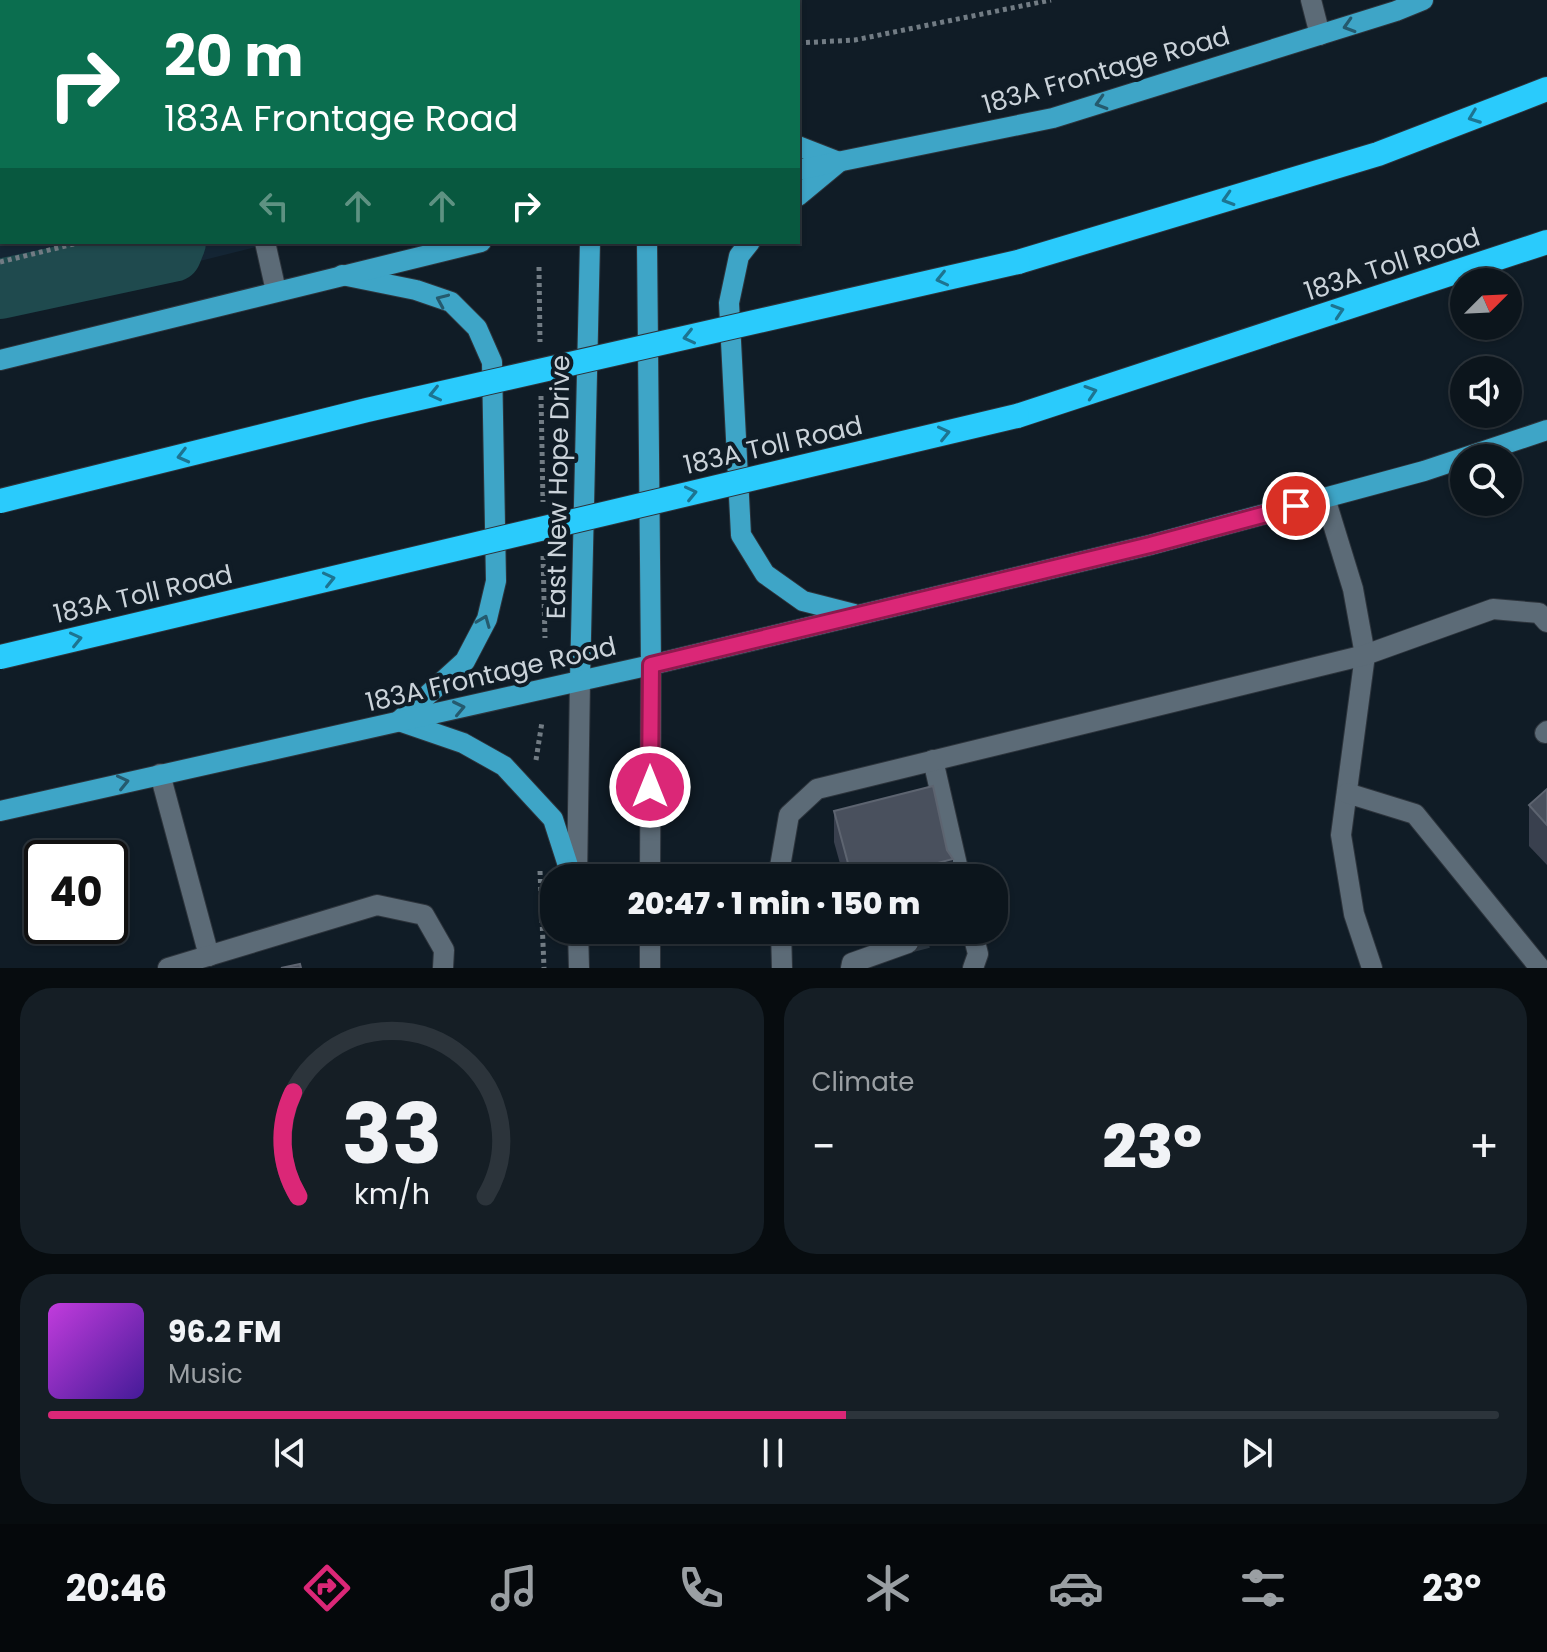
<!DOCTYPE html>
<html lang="en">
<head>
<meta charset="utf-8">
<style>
	body { margin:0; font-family:Poppins,sans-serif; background:#151e25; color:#f1f3f6; height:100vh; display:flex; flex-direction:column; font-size:30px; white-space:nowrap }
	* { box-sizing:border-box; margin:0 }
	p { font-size:26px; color:#9a9fa3 }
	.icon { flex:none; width:44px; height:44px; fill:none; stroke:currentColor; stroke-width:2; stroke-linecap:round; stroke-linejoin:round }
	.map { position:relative; height:968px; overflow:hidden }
	.side { display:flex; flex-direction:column; gap:20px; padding:20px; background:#070c0f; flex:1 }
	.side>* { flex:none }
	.banner { position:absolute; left:0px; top:0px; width:800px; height:244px; box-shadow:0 2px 6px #0004,0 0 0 2px #2c343b; background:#0b6e4f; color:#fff; overflow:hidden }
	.needle { width:52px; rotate:66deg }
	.buttons { position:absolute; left:1450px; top:268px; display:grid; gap:16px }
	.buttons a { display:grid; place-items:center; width:72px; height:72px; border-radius:50%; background:#0c151c; box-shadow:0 2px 6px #0004,0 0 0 2px #2c343b; font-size:40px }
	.speed { position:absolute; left:24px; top:840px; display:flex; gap:16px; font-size:40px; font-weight:700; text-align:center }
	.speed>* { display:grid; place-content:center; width:104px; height:104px; border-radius:50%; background:#0c151c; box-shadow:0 2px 6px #0004,0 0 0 2px #2c343b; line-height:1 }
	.speed .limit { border:4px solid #111; border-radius:12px; background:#fff; color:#111 }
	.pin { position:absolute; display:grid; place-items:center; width:68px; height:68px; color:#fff; margin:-34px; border:4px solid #fff; border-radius:50%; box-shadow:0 2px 8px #0007 }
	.me { position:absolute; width:88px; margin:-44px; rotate:0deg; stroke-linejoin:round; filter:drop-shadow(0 0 6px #0008) }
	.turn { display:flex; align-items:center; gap:28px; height:168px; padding:0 32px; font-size:36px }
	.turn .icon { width:104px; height:104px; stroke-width:2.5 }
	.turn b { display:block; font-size:56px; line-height:68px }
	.lanes { display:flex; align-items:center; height:76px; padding:0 32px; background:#0003; justify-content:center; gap:40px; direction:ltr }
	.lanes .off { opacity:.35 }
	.big { font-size:60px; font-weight:800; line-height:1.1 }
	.side .card { flex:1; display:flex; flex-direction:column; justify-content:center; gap:12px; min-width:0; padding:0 28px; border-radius:32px; background:#151e25 }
	.side .dial { align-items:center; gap:0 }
	.dial svg { height:208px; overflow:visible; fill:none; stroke:#2c343b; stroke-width:7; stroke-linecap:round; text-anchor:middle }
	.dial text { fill:#f1f3f6; stroke:none }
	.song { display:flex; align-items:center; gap:24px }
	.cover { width:96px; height:96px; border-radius:12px; background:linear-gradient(135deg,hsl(290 70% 55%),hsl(260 70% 35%)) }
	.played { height:8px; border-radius:4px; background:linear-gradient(90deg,#db2777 55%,#2c343b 55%) }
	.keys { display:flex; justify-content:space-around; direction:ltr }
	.heat { display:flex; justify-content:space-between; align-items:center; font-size:44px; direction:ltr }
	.side .tiles { flex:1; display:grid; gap:20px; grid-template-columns:1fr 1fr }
	.card:last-child { grid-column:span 2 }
	.trip { position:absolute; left:540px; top:864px; width:468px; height:80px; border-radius:32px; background:#0c151c; box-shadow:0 2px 6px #0004,0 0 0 2px #2c343b; font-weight:800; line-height:80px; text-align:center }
	.tabs { display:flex; height:128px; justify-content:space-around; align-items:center; background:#05080b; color:#9a9fa3 }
	.tabs .icon { width:56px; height:56px }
	.tabs .active { color:#db2777 }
	.tabs b { font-size:36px; color:#f1f3f6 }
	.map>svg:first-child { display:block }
</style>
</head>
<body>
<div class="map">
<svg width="1547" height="968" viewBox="0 0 1547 968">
	<rect width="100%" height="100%" fill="#101c26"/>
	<path fill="#142534" d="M0,0H517V2H2V242H276L0,311Z"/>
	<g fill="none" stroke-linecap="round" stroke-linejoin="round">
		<g stroke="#1f4a4e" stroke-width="60">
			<path d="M129,0L130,2"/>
			<path d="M0,289L172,252L176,242"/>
		</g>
		<path stroke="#2c3741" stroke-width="20" stroke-dasharray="20 10" stroke-linecap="butt" d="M908,943L940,935"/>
		<g stroke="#2d343c" stroke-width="22">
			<g id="minor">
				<path d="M44,0L45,2"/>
				<path d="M214,0L215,2"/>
				<path d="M1311,0L1320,35"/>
				<path d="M433,2V0"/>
				<path d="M0,163L2,162"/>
				<path d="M265,242L276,291"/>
				<path d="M1325,498L1353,589L1365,655L1341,835L1354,914L1372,968"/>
				<path d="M1545,733L1547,731"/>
				<path d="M933,760L960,878"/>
				<path d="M160,774L209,956"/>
				<path d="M1347,793L1415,814L1540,968"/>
				<path d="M577,878L580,680"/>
				<path d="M650,878L651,665"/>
				<path d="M778,878L789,815L817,789L1365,655L1493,609L1539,613L1547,622"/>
				<path d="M578,930L579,968"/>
				<path d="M781,930L782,968"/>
				<path d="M972,930L978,954L973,968"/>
				<path d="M940,935L963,930"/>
				<path d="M168,968L377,905L424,915L444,950L443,968"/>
				<path d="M650,968V930"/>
				<path d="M851,968L852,963L908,943"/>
			</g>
		</g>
		<g stroke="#2d343c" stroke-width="22">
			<g id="major">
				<path d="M647,0L648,2"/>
				<path d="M591,2V0"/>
				<path d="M798,146L839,162L798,196"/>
				<path d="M798,170L1053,118L1396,11L1423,0"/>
				<path d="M647,242L651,665"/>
				<path d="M750,242L739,256L729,303L741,535L765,574L803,601L854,614"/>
				<path d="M342,275L416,290L451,302L477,328L492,362L496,581L487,619L465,661L399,721L463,743L504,766L553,819L572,878"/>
				<path d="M0,360L481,242"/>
				<path d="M580,680L590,242"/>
				<path d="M0,811L651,665L1150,545L1424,471L1547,430"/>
			</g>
		</g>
		<g stroke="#2d343c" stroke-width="26">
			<g id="highway">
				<path d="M1018,262L1378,154L1547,89"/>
				<path d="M1017,416L1547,242"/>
			</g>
		</g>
		<g stroke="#727c84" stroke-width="5" stroke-dasharray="4 4" stroke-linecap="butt">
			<path d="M798,43L855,40L1051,0"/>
			<path d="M0,262L82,242"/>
			<path d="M539,267L540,342"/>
			<path d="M541,396L543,502"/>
			<path d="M543,556L545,638"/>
			<path d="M536,760L542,722"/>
			<path d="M540,871L544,968"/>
		</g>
		<use href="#minor" stroke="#5c6b77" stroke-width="20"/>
		<use href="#major" stroke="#3ea5c7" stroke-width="20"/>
		<use href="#highway" stroke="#2acbfc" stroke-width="24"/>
		<g stroke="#2d343c" stroke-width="26" stroke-linecap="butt">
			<g id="highway-bridge">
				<path d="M0,501L367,410L1018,262"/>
				<path d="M0,657L1017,416"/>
			</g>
		</g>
		<use href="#highway-bridge" stroke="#2acbfc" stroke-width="24"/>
	</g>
	<g fill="#39404e">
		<path d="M1547,789V865L1529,846V805Z"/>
		<path d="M834,811L953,878H844L834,842Z"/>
	</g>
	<g fill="#222b37">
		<path d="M0,116H2V140L0,141Z"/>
		<path d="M953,859V878H881Z"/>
	</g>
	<g fill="#49505d" stroke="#5d6470" stroke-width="2">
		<path d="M334,0H362L363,2H325Z"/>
		<path d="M0,98L2,107V116H0Z"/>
		<path d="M933,786L947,850L953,859L881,878H852L834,811Z"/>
		<path d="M1547,789V825L1529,805Z"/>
		<path d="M300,964L301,968H281Z"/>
	</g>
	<defs><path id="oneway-chevron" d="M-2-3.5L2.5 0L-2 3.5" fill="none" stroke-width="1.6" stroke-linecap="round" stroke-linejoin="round" transform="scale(2)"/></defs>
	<g stroke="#255a6e">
		<use href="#oneway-chevron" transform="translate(1349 26) rotate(163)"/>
		<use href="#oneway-chevron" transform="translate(1101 103) rotate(163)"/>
		<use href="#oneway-chevron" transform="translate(442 300) rotate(-156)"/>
		<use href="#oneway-chevron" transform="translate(484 621) rotate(-68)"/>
		<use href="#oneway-chevron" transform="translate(459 708) rotate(-12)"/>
		<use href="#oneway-chevron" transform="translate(123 782) rotate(-13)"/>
	</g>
	<g stroke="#1d7491">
		<use href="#oneway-chevron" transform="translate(1474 117) rotate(159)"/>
		<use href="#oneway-chevron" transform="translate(1228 199) rotate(163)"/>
		<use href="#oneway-chevron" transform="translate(942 279) rotate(167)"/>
		<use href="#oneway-chevron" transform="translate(1338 311) rotate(-18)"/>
		<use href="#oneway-chevron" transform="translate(689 337) rotate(167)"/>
		<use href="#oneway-chevron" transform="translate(1091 392) rotate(-18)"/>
		<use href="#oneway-chevron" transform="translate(435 394) rotate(167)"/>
		<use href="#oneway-chevron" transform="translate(944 433) rotate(-13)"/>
		<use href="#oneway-chevron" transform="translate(183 456) rotate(166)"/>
		<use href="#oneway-chevron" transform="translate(691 493) rotate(-13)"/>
		<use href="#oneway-chevron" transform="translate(329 579) rotate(-13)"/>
		<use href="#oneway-chevron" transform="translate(76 639) rotate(-13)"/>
	</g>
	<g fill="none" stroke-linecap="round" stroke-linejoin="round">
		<g stroke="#8e194d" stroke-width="20">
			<path id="route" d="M650,787L651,665L1150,545L1296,506"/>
		</g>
		<use href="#route" stroke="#db2777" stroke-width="14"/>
	</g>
	<g text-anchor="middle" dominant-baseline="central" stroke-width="8" stroke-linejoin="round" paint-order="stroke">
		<g font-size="26" fill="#cbd3da" stroke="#101c26">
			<text transform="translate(1106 70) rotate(-16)">183A Frontage Road</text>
			<text transform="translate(1392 264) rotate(-18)">183A Toll Road</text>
			<text transform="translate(773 445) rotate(-13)">183A Toll Road</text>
			<text transform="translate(558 487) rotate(-89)">East New Hope Drive</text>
			<text transform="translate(143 594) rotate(-13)">183A Toll Road</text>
			<text transform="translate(491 674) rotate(-13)">183A Frontage Road</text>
		</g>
	</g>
</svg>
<div class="buttons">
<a><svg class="needle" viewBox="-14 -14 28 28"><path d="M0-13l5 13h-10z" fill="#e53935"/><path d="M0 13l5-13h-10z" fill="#9a9fa3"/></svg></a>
<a><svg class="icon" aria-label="sound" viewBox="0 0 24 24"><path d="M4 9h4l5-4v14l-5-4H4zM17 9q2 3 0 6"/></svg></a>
<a><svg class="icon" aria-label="search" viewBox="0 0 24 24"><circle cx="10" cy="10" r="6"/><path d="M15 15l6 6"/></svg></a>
</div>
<div class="speed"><div class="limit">40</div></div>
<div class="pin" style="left:1296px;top:506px;background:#d93025"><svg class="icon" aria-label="arrive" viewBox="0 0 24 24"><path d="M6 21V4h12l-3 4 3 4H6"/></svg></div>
<svg class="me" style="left:650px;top:787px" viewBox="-20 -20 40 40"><circle r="17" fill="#db2777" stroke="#fff" stroke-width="3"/><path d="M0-11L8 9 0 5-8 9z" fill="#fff"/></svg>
<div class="trip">20:47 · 1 min · 150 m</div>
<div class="banner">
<div class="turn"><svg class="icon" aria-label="right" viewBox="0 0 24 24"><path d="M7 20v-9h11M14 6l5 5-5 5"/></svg><div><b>20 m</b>183A Frontage Road</div></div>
<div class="lanes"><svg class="icon off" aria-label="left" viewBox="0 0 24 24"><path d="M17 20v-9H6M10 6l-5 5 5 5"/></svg><svg class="icon off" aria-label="ahead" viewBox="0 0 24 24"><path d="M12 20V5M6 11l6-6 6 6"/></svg><svg class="icon off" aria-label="ahead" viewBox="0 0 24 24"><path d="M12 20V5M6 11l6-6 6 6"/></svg><svg class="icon" aria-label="right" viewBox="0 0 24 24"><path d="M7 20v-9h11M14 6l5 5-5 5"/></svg></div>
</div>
</div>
<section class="side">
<div class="tiles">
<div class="card dial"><svg viewBox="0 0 100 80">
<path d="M14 69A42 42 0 1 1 86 69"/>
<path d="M14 69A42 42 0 0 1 12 29" stroke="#db2777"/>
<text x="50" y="56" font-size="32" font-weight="700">33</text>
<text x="50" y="72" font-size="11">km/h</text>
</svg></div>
<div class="card"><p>Climate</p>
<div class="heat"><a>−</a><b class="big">23°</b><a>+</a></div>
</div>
<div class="card">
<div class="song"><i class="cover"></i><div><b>96.2 FM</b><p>Music</p></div></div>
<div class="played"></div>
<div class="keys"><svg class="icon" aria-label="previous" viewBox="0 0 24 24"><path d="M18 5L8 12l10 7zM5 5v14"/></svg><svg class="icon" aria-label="pause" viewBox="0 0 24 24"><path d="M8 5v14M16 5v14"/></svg><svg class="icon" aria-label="next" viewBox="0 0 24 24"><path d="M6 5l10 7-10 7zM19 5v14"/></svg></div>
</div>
</div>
</section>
<nav class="tabs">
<b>20:46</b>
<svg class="icon active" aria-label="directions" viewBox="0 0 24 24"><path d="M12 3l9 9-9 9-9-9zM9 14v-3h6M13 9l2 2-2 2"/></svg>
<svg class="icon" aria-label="music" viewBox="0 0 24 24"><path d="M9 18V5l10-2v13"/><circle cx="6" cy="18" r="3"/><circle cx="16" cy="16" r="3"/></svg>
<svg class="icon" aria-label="phone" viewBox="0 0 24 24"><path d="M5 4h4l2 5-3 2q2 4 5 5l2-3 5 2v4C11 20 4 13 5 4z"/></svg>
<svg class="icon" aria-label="climate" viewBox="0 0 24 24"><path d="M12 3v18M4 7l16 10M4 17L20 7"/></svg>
<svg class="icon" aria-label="car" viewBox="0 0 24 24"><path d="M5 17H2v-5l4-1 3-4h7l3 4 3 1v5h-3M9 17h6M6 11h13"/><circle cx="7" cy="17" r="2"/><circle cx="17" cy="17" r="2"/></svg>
<svg class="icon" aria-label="filters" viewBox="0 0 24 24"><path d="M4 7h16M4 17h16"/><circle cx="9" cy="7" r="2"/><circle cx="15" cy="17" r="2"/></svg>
<b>23°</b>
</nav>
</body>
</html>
